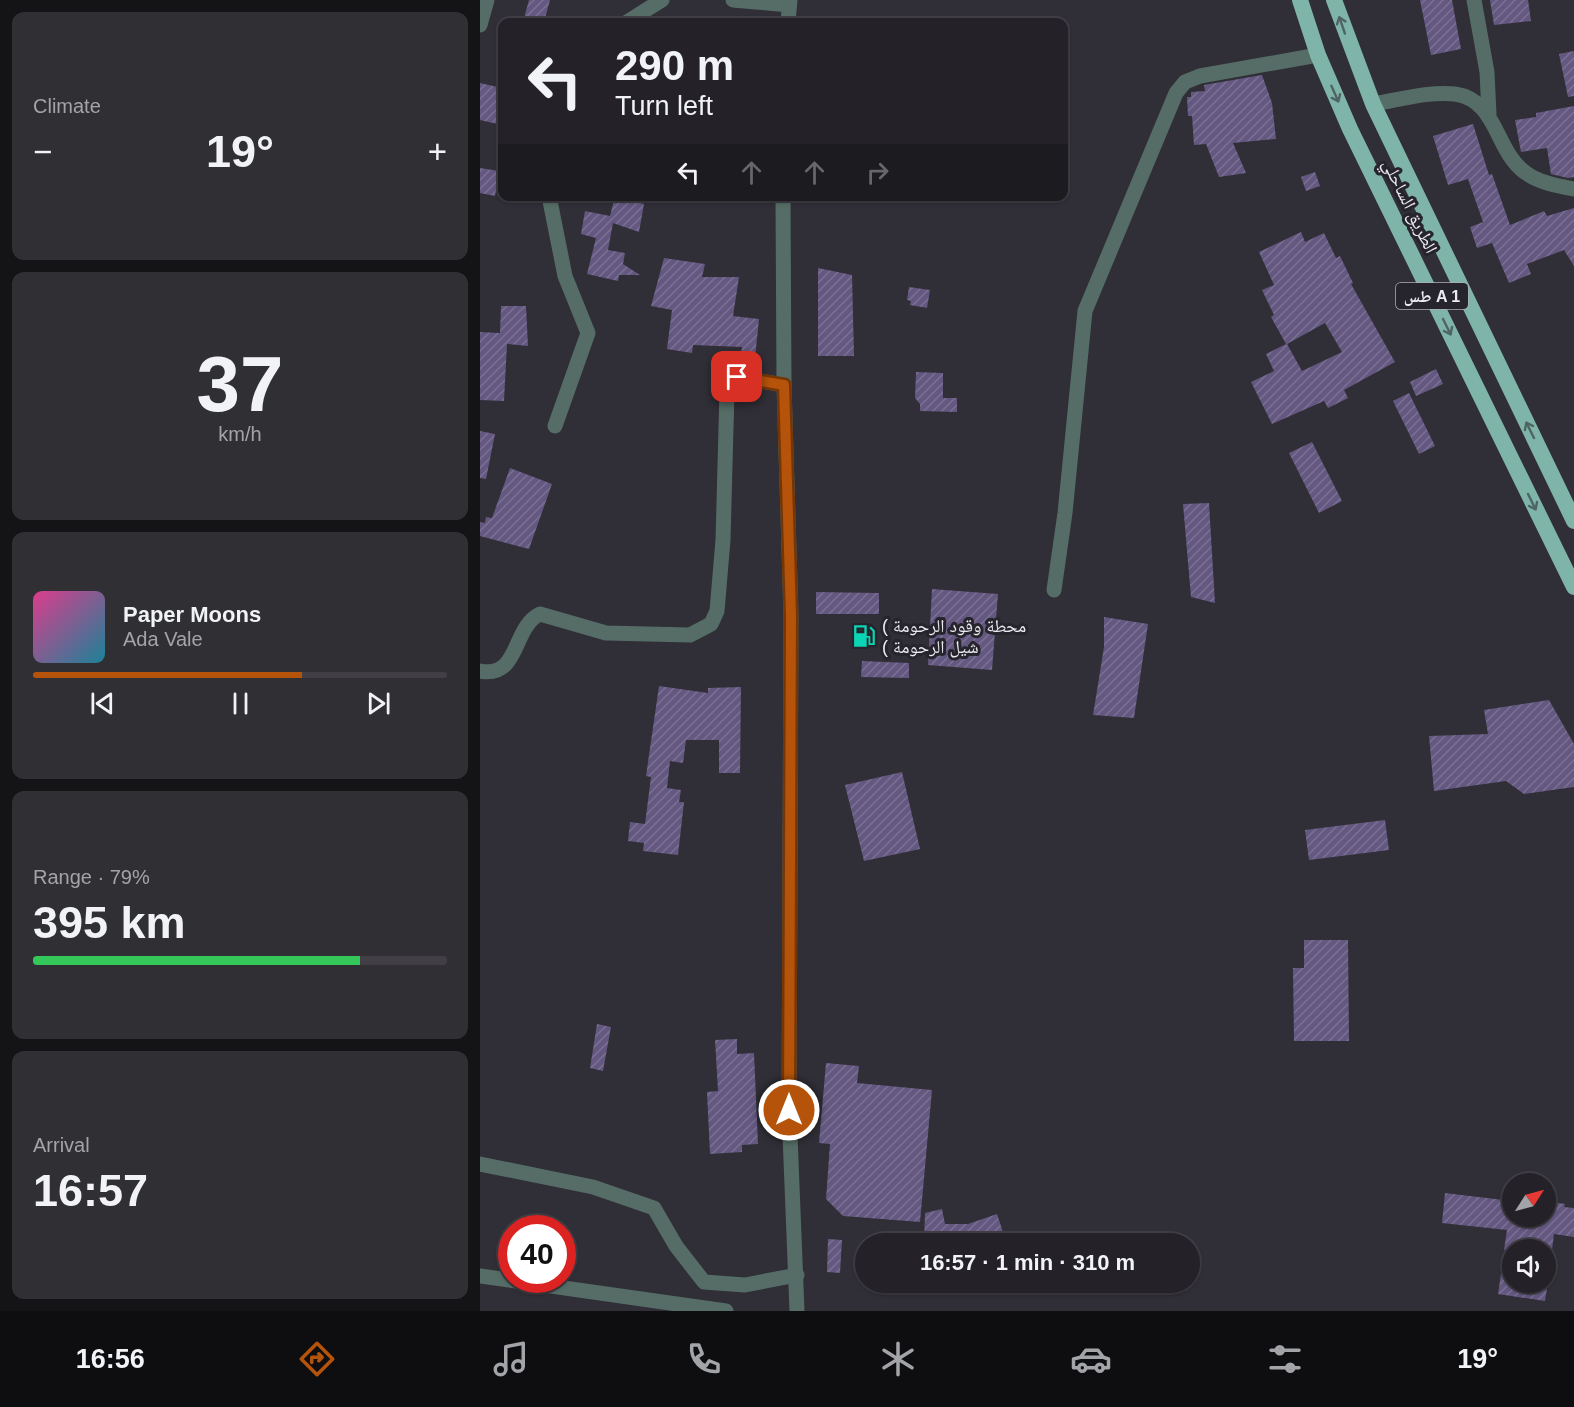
<!DOCTYPE html>
<html lang="en">
<head>
<meta charset="utf-8">
<style>
	body { margin:0; font-family:Helvetica,"Noto Naskh Arabic",sans-serif; background:#302f34; color:#f1f3f6; height:100vh; display:flex; flex-direction:column; font-size:22px; white-space:nowrap }
	* { box-sizing:border-box; margin:0 }
	p { font-size:20px; color:#a3a4a8 }
	.icon { flex:none; width:33px; height:33px; fill:none; stroke:currentColor; stroke-width:2; stroke-linecap:round; stroke-linejoin:round }
	.map { position:relative; flex:1; overflow:hidden }
	.details { display:flex; flex-direction:column; gap:12px; padding:12px; background:#141316; width:480px }
	.details>* { flex:none }
	.top-card { position:absolute; left:18px; top:18px; width:570px; height:183px; border-radius:12px; box-shadow:0 2px 4px #0004,0 0 0 2px #413f45; background:#242228; color:#f1f3f6; overflow:hidden }
	.needle { width:39px; rotate:54deg }
	.tools { position:absolute; left:1022px; top:1173px; display:grid; gap:12px }
	.tools a { display:grid; place-items:center; width:54px; height:54px; border-radius:50%; background:#242228; box-shadow:0 2px 4px #0004,0 0 0 2px #413f45; font-size:30px }
	.speed { position:absolute; left:18px; top:1215px; display:flex; gap:12px; font-size:30px; font-weight:700; text-align:center }
	.speed>* { display:grid; place-content:center; width:78px; height:78px; border-radius:50%; background:#242228; box-shadow:0 2px 4px #0004,0 0 0 2px #413f45; line-height:1 }
	.speed .limit { border:9px solid #d22; background:#fff; color:#111 }
	.pin { position:absolute; display:grid; place-items:center; width:51px; height:51px; color:#fff; margin:-26px; border-radius:12px; box-shadow:0 3px 9px #0006 }
	.me { position:absolute; width:66px; margin:-33px; rotate:0deg; stroke-linejoin:round; filter:drop-shadow(0 0 4px #0008) }
	.turn { display:flex; align-items:center; gap:21px; height:126px; padding:0 18px; font-size:27px }
	.turn .icon { width:78px; height:78px; stroke-width:2.5 }
	.turn b { display:block; font-size:42px; line-height:51px }
	.lanes { display:flex; align-items:center; height:57px; padding:0 18px; background:#0003; justify-content:center; gap:30px; direction:ltr }
	.lanes .off { opacity:.35 }
	.big { font-size:45px; font-weight:600; line-height:1.1 }
	.details .tile { flex:1; display:flex; flex-direction:column; justify-content:center; gap:9px; min-width:0; padding:0 21px; border-radius:12px; background:#302f34 }
	.details .dial { align-items:center; gap:0 }
	.dial b { font-size:78px; line-height:1 }
	.song { display:flex; align-items:center; gap:18px }
	.cover { width:72px; height:72px; border-radius:9px; background:linear-gradient(135deg,hsl(330 70% 55%),hsl(190 70% 35%)) }
	.played { height:6px; border-radius:3px; background:linear-gradient(90deg,#b45309 65%,#413f45 65%) }
	.keys { display:flex; justify-content:space-around; direction:ltr }
	.heat { display:flex; justify-content:space-between; align-items:center; font-size:33px; direction:ltr }
	.charge { height:9px; border-radius:4px; background:linear-gradient(90deg,#34c759 79%,#413f45 0) }
	.trip { position:absolute; left:375px; top:1233px; width:345px; height:60px; border-radius:30px; background:#242228; box-shadow:0 2px 4px #0004,0 0 0 2px #413f45; font-weight:600; line-height:60px; text-align:center }
	.tab-bar { display:flex; height:96px; justify-content:space-around; align-items:center; background:#0e0e10; color:#a3a4a8 }
	.tab-bar .icon { width:42px; height:42px }
	.tab-bar .on { color:#b45309 }
	.tab-bar b { font-size:27px; color:#f1f3f6 }
	main { display:flex; flex:1; min-height:0 }
	.map>svg:first-child { display:block }
</style>
</head>
<body>
<main>
<section class="details">
<div class="tile"><p>Climate</p>
<div class="heat"><a>−</a><b class="big">19°</b><a>+</a></div>
</div>
<div class="tile dial"><b>37</b><p>km/h</p></div>
<div class="tile">
<div class="song"><i class="cover"></i><div><b>Paper Moons</b><p>Ada Vale</p></div></div>
<div class="played"></div>
<div class="keys"><svg class="icon" aria-label="previous" viewBox="0 0 24 24"><path d="M18 5L8 12l10 7zM5 5v14"/></svg><svg class="icon" aria-label="pause" viewBox="0 0 24 24"><path d="M8 5v14M16 5v14"/></svg><svg class="icon" aria-label="next" viewBox="0 0 24 24"><path d="M6 5l10 7-10 7zM19 5v14"/></svg></div>
</div>
<div class="tile"><p>Range · 79%</p><b class="big">395 km</b><div class="charge"></div></div>
<div class="tile"><p>Arrival</p><b class="big">16:57</b></div>
</section>
<div class="map">
<svg width="1094" height="1311" viewBox="0 0 1094 1311">
	<defs>
		<pattern id="building-hatch" width="6" height="6" patternUnits="userSpaceOnUse" patternTransform="scale(1.5)"><rect width="6" height="6" fill="#645881"/><path d="M-1 1l2-2M0 6l6-6M5 7l2-2" fill="none" stroke="#7a7093"/></pattern>
	</defs>
	<rect width="100%" height="100%" fill="#302e36"/>
	<g fill="url(#building-hatch)" fill-rule="evenodd">
		<path d="M49,0H70L64,22H43Z"/>
		<path d="M940,0H972L981,49L951,55Z"/>
		<path d="M1010,0H1048L1051,21L1014,25Z"/>
		<path d="M1094,51V96L1088,97L1079,54Z"/>
		<path d="M782,75L792,103L796,139L753,143L766,173L739,177L726,144L714,145L712,116H708L707,97H711V92L725,91L724,85Z"/>
		<path d="M0,83L22,88V125L0,120Z"/>
		<path d="M1094,106V177L1088,178L1071,174L1067,148L1041,152L1035,120L1056,117V113Z"/>
		<path d="M993,124L1009,175L1012,174L1030,225L1064,211L1067,216L1094,208V266L1084,250L1047,264L1051,274L1029,283L1012,243L997,248L990,227L1003,222L988,179L968,185L953,136Z"/>
		<path d="M0,168L19,171L15,196L0,193Z"/>
		<path d="M835,172L840,186L826,191L821,177Z"/>
		<path d="M135,196L164,204L159,232L133,223L128,250L145,253L143,264L160,275H139L138,281L107,274L116,238L101,234L105,211L130,216Z"/>
		<path d="M821,232L825,242L844,233L856,258L860,256L873,283L871,284L915,362L864,390L868,398L848,408L844,401L792,424L771,382L794,371L786,354L806,344L791,317L794,315L782,290L794,285L779,252ZM845,323L862,352L822,371L807,344Z"/>
		<path d="M184,258L225,264L222,277H259L253,316L279,319L274,368L259,367L262,347L213,345L212,353L187,349L192,310L171,306Z"/>
		<path d="M338,268L372,275L374,356H338Z"/>
		<path d="M429,287L450,290L447,308L430,305L431,301L427,300Z"/>
		<path d="M21,306H46L48,346L27,344L24,401L0,400V332L20,333Z"/>
		<path d="M956,369L963,384L936,396L930,382Z"/>
		<path d="M436,372L463,373V398H477V412L440,411V404L435,398Z"/>
		<path d="M929,393L955,446L939,454L913,401Z"/>
		<path d="M0,431L15,434L6,479L0,478Z"/>
		<path d="M832,442L862,501L839,513L809,453Z"/>
		<path d="M30,468L72,484L49,549L0,536V522L5,523L6,517L12,518Z"/>
		<path d="M729,503L735,603L711,597L703,504Z"/>
		<path d="M452,589L518,594L512,670L448,665Z"/>
		<path d="M336,592L399,593V614H336Z"/>
		<path d="M624,617L668,624L654,718L613,715L624,647Z"/>
		<path d="M382,661L429,663V678L381,677Z"/>
		<path d="M179,686L228,693V688L261,687L260,773H239V740H206L203,763L190,761L187,788L201,790L199,802H204L198,855L163,851L164,843L148,841L150,822L165,824L171,777L166,776Z"/>
		<path d="M1069,700L1094,744V787L1044,794L1026,781L954,791L949,736L1008,734L1004,710Z"/>
		<path d="M422,772L440,849L384,861L365,785Z"/>
		<path d="M905,820L909,850L829,860L825,830Z"/>
		<path d="M824,940H868L869,1041H814L813,968H824Z"/>
		<path d="M117,1024L131,1027L123,1071L110,1068Z"/>
		<path d="M257,1039V1054L274,1053L278,1144L262,1145V1152L230,1154L227,1092L238,1091L235,1040Z"/>
		<path d="M346,1063L379,1066L377,1083L452,1090L440,1222L363,1216L346,1199L350,1144L339,1143Z"/>
		<path d="M965,1193L1032,1201V1216H1065V1201L1085,1204L1084,1207L1094,1208V1237L1074,1234L1072,1250H1024L1027,1230L962,1223Z"/>
		<path d="M462,1209L465,1224H488L517,1214L524,1235L501,1243L444,1244L445,1213Z"/>
		<path d="M348,1239L362,1240L360,1273L347,1272Z"/>
		<path d="M1024,1253H1032V1282H1068L1065,1301L1018,1294Z"/>
	</g>
	<g fill="none" stroke-linecap="round" stroke-linejoin="round">
		<g stroke="#556d66" stroke-width="15">
			<path d="M253,0L309,5"/>
			<path d="M994,0L1007,72L1009,114"/>
			<path d="M147,22L182,0"/>
			<path d="M0,25L7,0"/>
			<path d="M893,104C919,100 949,91 975,94C1018,100 1015,152 1046,173C1060,183 1078,186 1094,189"/>
			<path d="M69,196L85,276L108,333L75,426"/>
			<path d="M574,590L585,513L605,311L696,93L705,82L720,76L838,55"/>
			<path d="M0,671C40,679 32,627 60,614L126,633L210,635L231,624L237,611L243,540L247,391L251,381L257,377L304,385"/>
			<path d="M0,1164L113,1187L174,1208L196,1246L224,1282L265,1285L317,1275"/>
			<path d="M0,1276L246,1311"/>
		</g>
		<g stroke="#556d66" stroke-width="15">
			<path d="M308,22L310,0"/>
			<path d="M303,196L304,385L311,615L309,1110L317,1311"/>
		</g>
		<g stroke="#7eb5a8" stroke-width="16">
			<path d="M820,0L838,55L870,129L1094,587"/>
			<path d="M854,0L893,104L1094,521"/>
		</g>
	</g>
	<defs><path id="oneway-shaft" d="M-6 0H5M1.5-3L5.5 0L1.5 3" fill="none" stroke-width="1.6" stroke-linecap="round" stroke-linejoin="round" transform="scale(1.5)"/></defs>
	<g stroke="#4e6564">
		<use href="#oneway-shaft" transform="translate(862 25) rotate(-109)"/>
		<use href="#oneway-shaft" transform="translate(855 94) rotate(66)"/>
		<use href="#oneway-shaft" transform="translate(967 327) rotate(64)"/>
		<use href="#oneway-shaft" transform="translate(1050 430) rotate(-116)"/>
		<use href="#oneway-shaft" transform="translate(1052 502) rotate(64)"/>
	</g>
	<g fill="none" stroke-linecap="round" stroke-linejoin="round">
		<g stroke="#753606" stroke-width="15">
			<path id="route" d="M257,377L304,385L311,615L309,1110"/>
		</g>
		<use href="#route" stroke="#b45309" stroke-width="10"/>
	</g>
	<defs>
		<g id="fuel-bare" transform="scale(1.8)"><path d="M-5.5-6h7V0h2V4h1.3V-2.5L3-4.5l.8-.8L6-3V5H2.5V1h-1V6h-7ZM-4.2-4.7v3.2H.2V-4.7Z" fill="#0bd5b5" stroke="#26242c" stroke-width="2.5" paint-order="stroke"/></g>
	</defs>
	<g fill-rule="evenodd">
		<use href="#fuel-bare" x="384" y="636"/>
	</g>
	<g text-anchor="middle" dominant-baseline="central" stroke-width="6" stroke-linejoin="round" paint-order="stroke">
		<rect fill="#26242c" stroke="#b0afb4" stroke-width="1.5" x="916" y="283" width="72" height="26" rx="4.5"/>
		<g font-size="16" font-weight="bold" fill="#ebeaef">
			<text x="952" y="296">طس A 1</text>
		</g>
		<g font-size="18" fill="#ebeaef" stroke="#26242c">
			<text transform="translate(930 206) rotate(64)">الطريق الساحلي</text>
		</g>
		<g font-size="18" fill="#ebeaef" stroke="#26242c" text-anchor="start">
			<text x="402" y="626">( محطة وقود الرحومة<tspan x="402" dy="21">( شيل الرحومة</tspan></text>
		</g>
	</g>
</svg>
<div class="tools">
<a><svg class="needle" viewBox="-14 -14 28 28"><path d="M0-13l5 13h-10z" fill="#e53935"/><path d="M0 13l5-13h-10z" fill="#a3a4a8"/></svg></a>
<a><svg class="icon" aria-label="sound" viewBox="0 0 24 24"><path d="M4 9h4l5-4v14l-5-4H4zM17 9q2 3 0 6"/></svg></a>
</div>
<div class="speed"><div class="limit">40</div></div>
<div class="pin" style="left:257px;top:377px;background:#d93025"><svg class="icon" aria-label="arrive" viewBox="0 0 24 24"><path d="M6 21V4h12l-3 4 3 4H6"/></svg></div>
<svg class="me" style="left:309px;top:1110px" viewBox="-20 -20 40 40"><circle r="17" fill="#b45309" stroke="#fff" stroke-width="3"/><path d="M0-11L8 9 0 5-8 9z" fill="#fff"/></svg>
<div class="trip">16:57 · 1 min · 310 m</div>
<div class="top-card">
<div class="turn"><svg class="icon" aria-label="left" viewBox="0 0 24 24"><path d="M17 20v-9H6M10 6l-5 5 5 5"/></svg><div><b>290 m</b>Turn left</div></div>
<div class="lanes"><svg class="icon" aria-label="left" viewBox="0 0 24 24"><path d="M17 20v-9H6M10 6l-5 5 5 5"/></svg><svg class="icon off" aria-label="ahead" viewBox="0 0 24 24"><path d="M12 20V5M6 11l6-6 6 6"/></svg><svg class="icon off" aria-label="ahead" viewBox="0 0 24 24"><path d="M12 20V5M6 11l6-6 6 6"/></svg><svg class="icon off" aria-label="right" viewBox="0 0 24 24"><path d="M7 20v-9h11M14 6l5 5-5 5"/></svg></div>
</div>
</div>
</main>
<nav class="tab-bar">
<b>16:56</b>
<svg class="icon on" aria-label="directions" viewBox="0 0 24 24"><path d="M12 3l9 9-9 9-9-9zM9 14v-3h6M13 9l2 2-2 2"/></svg>
<svg class="icon" aria-label="music" viewBox="0 0 24 24"><path d="M9 18V5l10-2v13"/><circle cx="6" cy="18" r="3"/><circle cx="16" cy="16" r="3"/></svg>
<svg class="icon" aria-label="phone" viewBox="0 0 24 24"><path d="M5 4h4l2 5-3 2q2 4 5 5l2-3 5 2v4C11 20 4 13 5 4z"/></svg>
<svg class="icon" aria-label="climate" viewBox="0 0 24 24"><path d="M12 3v18M4 7l16 10M4 17L20 7"/></svg>
<svg class="icon" aria-label="car" viewBox="0 0 24 24"><path d="M5 17H2v-5l4-1 3-4h7l3 4 3 1v5h-3M9 17h6M6 11h13"/><circle cx="7" cy="17" r="2"/><circle cx="17" cy="17" r="2"/></svg>
<svg class="icon" aria-label="filters" viewBox="0 0 24 24"><path d="M4 7h16M4 17h16"/><circle cx="9" cy="7" r="2"/><circle cx="15" cy="17" r="2"/></svg>
<b>19°</b>
</nav>
</body>
</html>
